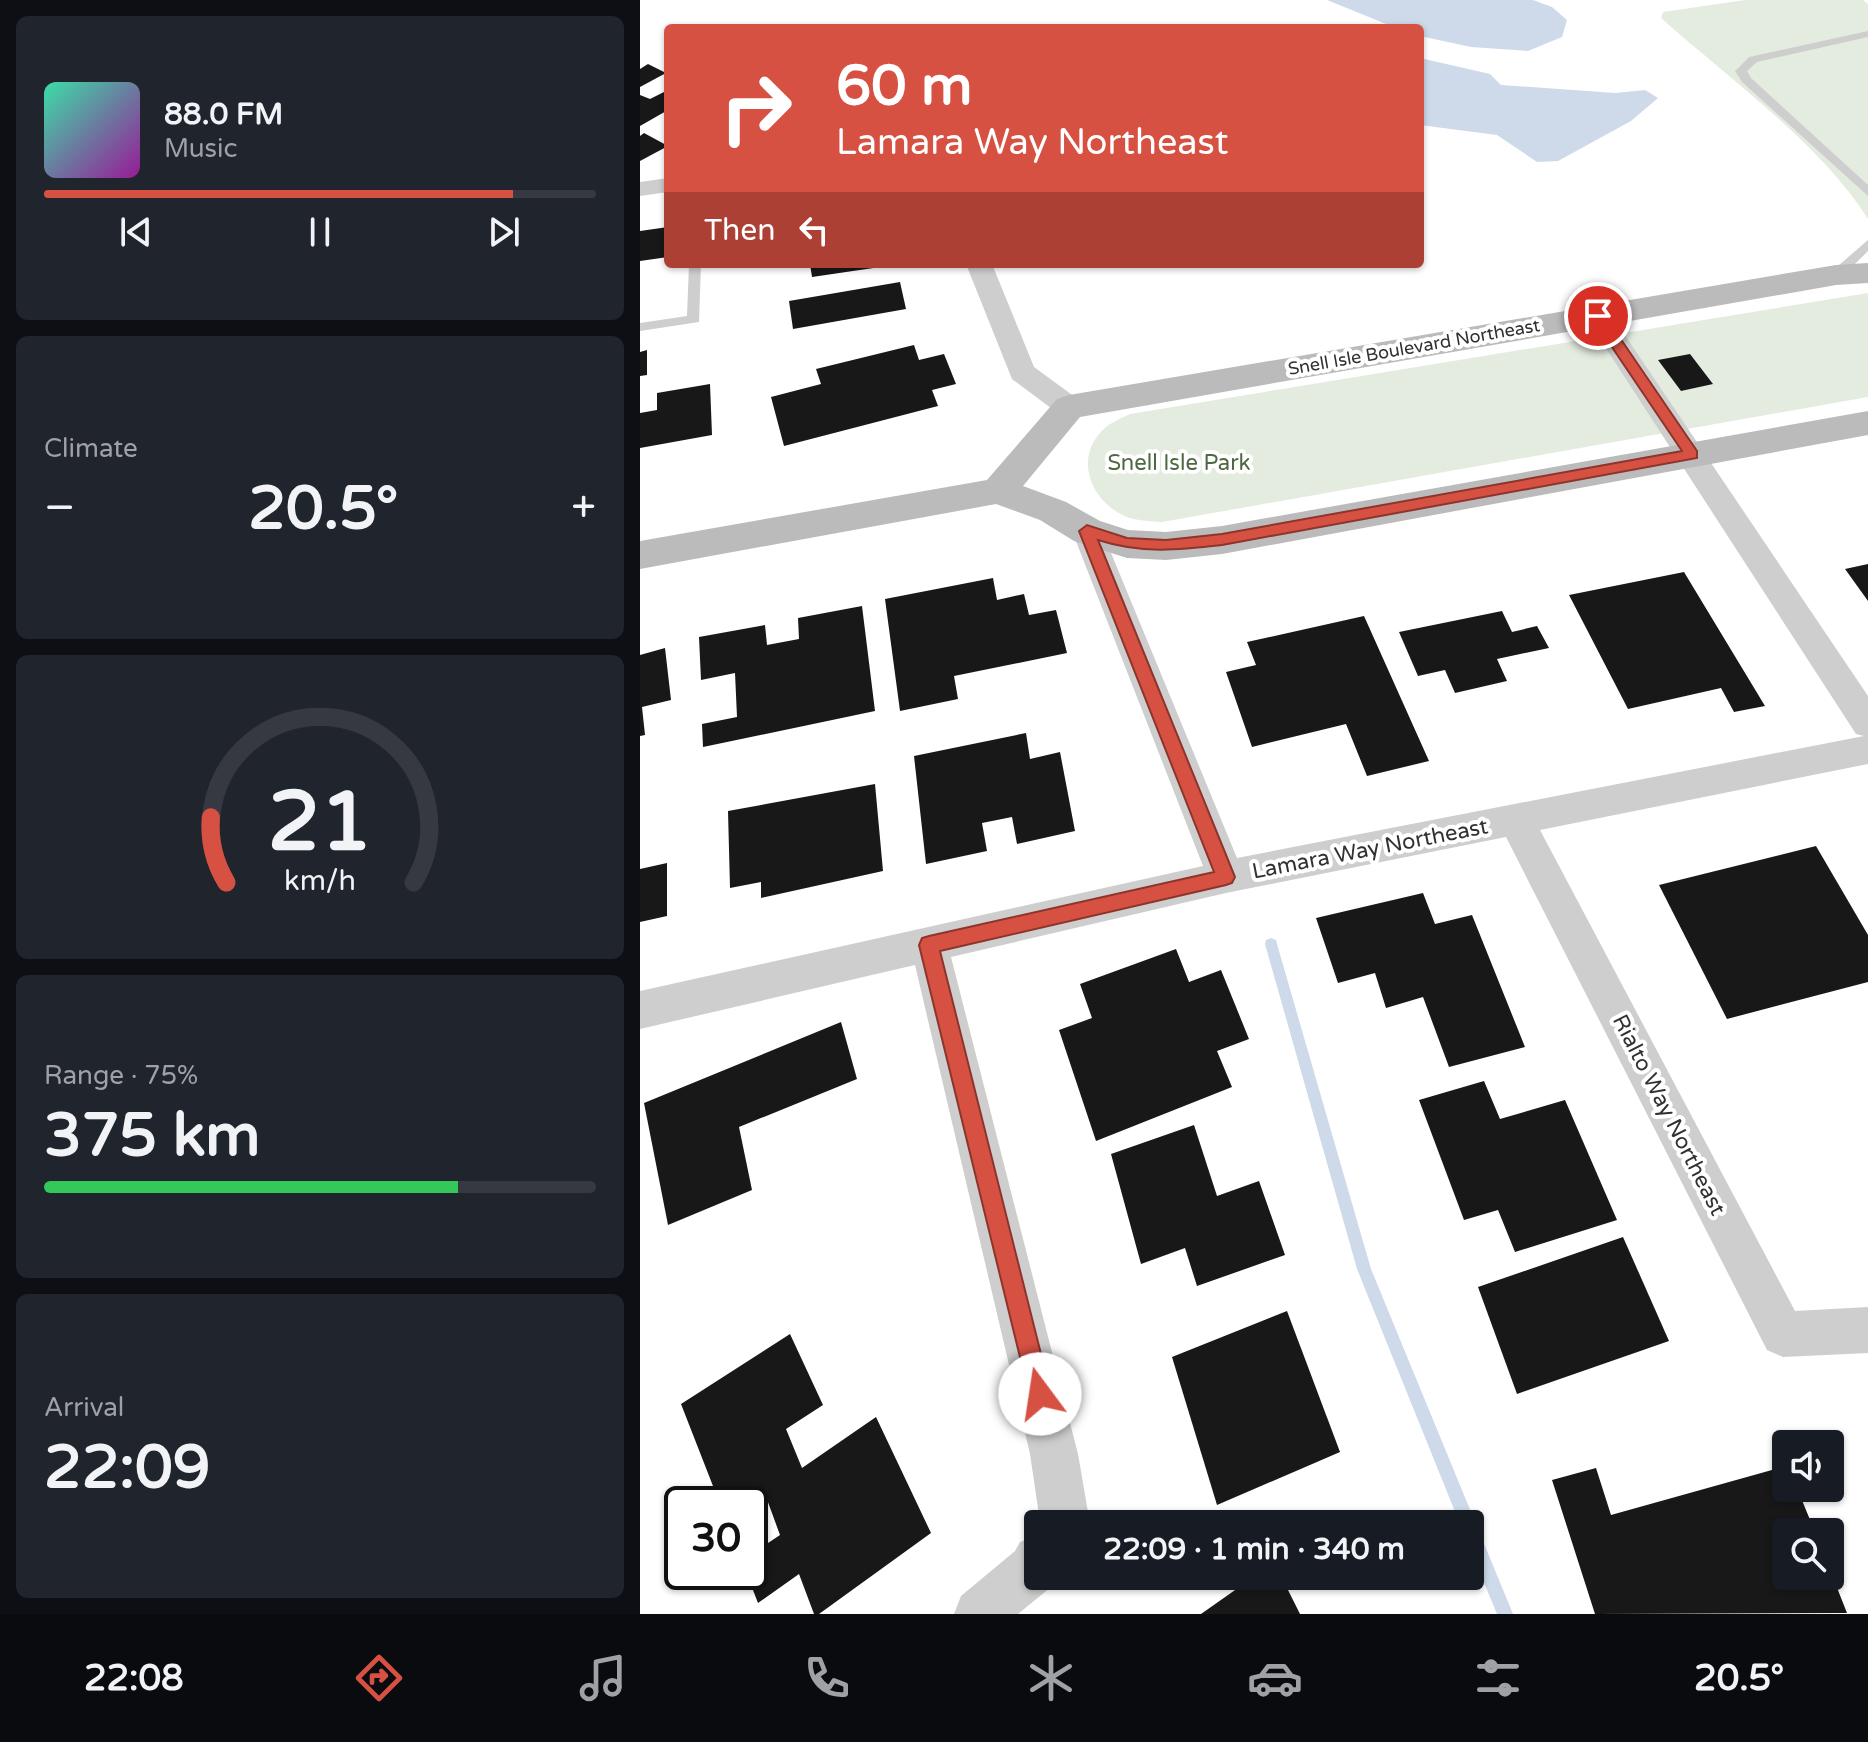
<!DOCTYPE html>
<html lang="en">
<head>
<meta charset="utf-8">
<style>
	body { margin:0; font-family:"Varela Round",sans-serif; background:#20242c; color:#f1f3f6; height:100vh; display:flex; flex-direction:column; font-size:30px; white-space:nowrap }
	* { box-sizing:border-box; margin:0 }
	p { font-size:26px; color:#9ea1a6 }
	.icon { flex:none; width:44px; height:44px; fill:none; stroke:currentColor; stroke-width:2; stroke-linecap:round; stroke-linejoin:round }
	.map { position:relative; flex:1; overflow:hidden }
	.sheet { display:flex; flex-direction:column; gap:16px; padding:16px; background:#0d0f14; width:640px }
	.sheet>* { flex:none }
	.guide { position:absolute; left:24px; top:24px; width:760px; height:244px; border-radius:8px; box-shadow:0 2px 6px #0004; background:#d75143; color:#fff; overflow:hidden }
	.fabs { position:absolute; left:1132px; top:1430px; display:grid; gap:16px }
	.fabs a { display:grid; place-items:center; width:72px; height:72px; border-radius:8px; background:#171b24; box-shadow:0 2px 6px #0004; font-size:40px }
	.speed { position:absolute; left:24px; top:1486px; display:flex; gap:16px; font-size:40px; font-weight:700; text-align:center }
	.speed>* { display:grid; place-content:center; width:104px; height:104px; border-radius:50%; background:#171b24; box-shadow:0 2px 6px #0004; line-height:1 }
	.speed .limit { border:4px solid #111; border-radius:12px; background:#fff; color:#111 }
	.pin { position:absolute; display:grid; place-items:center; width:68px; height:68px; color:#fff; margin:-34px; border:4px solid #fff; border-radius:50%; box-shadow:0 2px 8px #0007 }
	.me { position:absolute; width:88px; margin:-44px; rotate:346deg; stroke-linejoin:round; filter:drop-shadow(0 0 6px #0008) }
	.turn { display:flex; align-items:center; gap:28px; height:168px; padding:0 40px; font-size:36px }
	.turn .icon { width:104px; height:104px; stroke-width:2.5 }
	.turn b { display:block; font-size:56px; line-height:68px }
	.then { display:flex; align-items:center; height:76px; padding:0 40px; background:#0003; gap:16px; font-size:30px }
	.big { font-size:60px; font-weight:700; line-height:1.1 }
	.sheet .card { flex:1; display:flex; flex-direction:column; justify-content:center; gap:12px; min-width:0; padding:0 28px; border-radius:12px; background:#20242c }
	.sheet .dial { align-items:center; gap:0 }
	.dial svg { height:208px; overflow:visible; fill:none; stroke:#363941; stroke-width:7; stroke-linecap:round; text-anchor:middle }
	.dial text { fill:#f1f3f6; stroke:none }
	.song { display:flex; align-items:center; gap:24px }
	.cover { width:96px; height:96px; border-radius:12px; background:linear-gradient(135deg,hsl(160 70% 55%),hsl(300 70% 35%)) }
	.played { height:8px; border-radius:4px; background:linear-gradient(90deg,#d75143 85%,#363941 85%) }
	.keys { display:flex; justify-content:space-around; direction:ltr }
	.heat { display:flex; justify-content:space-between; align-items:center; font-size:44px; direction:ltr }
	.charge { height:12px; border-radius:6px; background:linear-gradient(90deg,#34c759 75%,#363941 0) }
	.trip { position:absolute; left:384px; top:1510px; width:460px; height:80px; border-radius:8px; background:#171b24; box-shadow:0 2px 6px #0004; font-weight:700; line-height:80px; text-align:center }
	.tabs { display:flex; height:128px; justify-content:space-around; align-items:center; background:#090b0e; color:#9ea1a6 }
	.tabs .icon { width:56px; height:56px }
	.tabs .current { color:#d75143 }
	.tabs b { font-size:36px; color:#f1f3f6 }
	main { display:flex; flex:1; min-height:0 }
	.map>svg:first-child { display:block }
</style>
</head>
<body>
<main>
<section class="sheet">
<div class="card">
<div class="song"><i class="cover"></i><div><b>88.0 FM</b><p>Music</p></div></div>
<div class="played"></div>
<div class="keys"><svg class="icon" aria-label="previous" viewBox="0 0 24 24"><path d="M18 5L8 12l10 7zM5 5v14"/></svg><svg class="icon" aria-label="pause" viewBox="0 0 24 24"><path d="M8 5v14M16 5v14"/></svg><svg class="icon" aria-label="next" viewBox="0 0 24 24"><path d="M6 5l10 7-10 7zM19 5v14"/></svg></div>
</div>
<div class="card"><p>Climate</p>
<div class="heat"><a>−</a><b class="big">20.5°</b><a>+</a></div>
</div>
<div class="card dial"><svg viewBox="0 0 100 80">
<path d="M14 69A42 42 0 1 1 86 69"/>
<path d="M14 69A42 42 0 0 1 8 44" stroke="#d75143"/>
<text x="50" y="56" font-size="32" font-weight="700">21</text>
<text x="50" y="72" font-size="11">km/h</text>
</svg></div>
<div class="card"><p>Range · 75%</p><b class="big">375 km</b><div class="charge"></div></div>
<div class="card"><p>Arrival</p><b class="big">22:09</b></div>
</section>
<div class="map">
<svg width="1228" height="1614" viewBox="0 0 1228 1614">
	<rect width="100%" height="100%" fill="#fff"/>
	<g fill="#e4ece0">
		<path d="M1105,0H1223L1228,4V219C1182,145 1087,77 1021,18L1023,12Z"/>
		<path d="M1228,293V397L522,522C510,521 495,521 485,516C453,502 435,463 459,434C467,424 479,419 490,414Z"/>
	</g>
	<g fill="#cedaea">
		<path d="M687,0H893L912,7L927,20L922,37L888,51L831,47L780,36V28H756Z"/>
		<path d="M780,58L850,74L861,85L975,93L1005,90L1018,98L991,121L918,161L897,162L857,135L780,125Z"/>
	</g>
	<g fill="none" stroke-linecap="round" stroke-linejoin="round">
		<path fill="#cedaea" fill-rule="evenodd" d="M631,938L636,940L637,944L731,1269L873,1614H857L830,1549V1524H820L717,1269L625,944L626,940Z"/>
	</g>
	<g fill="#181818">
		<path d="M8,64L26,73L0,87V69Z"/>
		<path d="M26,91L28,110L0,126V95L10,99Z"/>
		<path d="M4,133L28,146L0,161V136Z"/>
		<path d="M28,227V257L0,261V231Z"/>
		<path d="M170,264H246L247,266L172,277Z"/>
		<path d="M260,282L266,309L153,329L149,301Z"/>
		<path d="M274,345L279,360L304,354L316,384L292,390L298,406L144,446L131,397L181,384L176,369Z"/>
		<path d="M7,350V375L0,376V352Z"/>
		<path d="M1050,354L1073,384L1041,391L1018,360Z"/>
		<path d="M70,384L72,435L0,448V413L17,410V393Z"/>
		<path d="M1228,564V601L1205,569Z"/>
		<path d="M1044,572L1125,706L1094,712L1081,688L988,709L929,595Z"/>
		<path d="M353,578L357,600L384,594L389,615L416,610L427,653L314,676L318,699L260,711L245,599Z"/>
		<path d="M222,606L235,711L63,747L62,724L97,717L95,673L61,680L59,637L125,625L127,645L159,639L158,618Z"/>
		<path d="M862,611L872,632L897,626L909,648L857,659L867,681L815,693L805,670L778,676L759,632Z"/>
		<path d="M724,616L789,761L727,776L706,724L612,747L586,672L616,665L607,642Z"/>
		<path d="M25,648L31,700L2,707L5,735L0,736V655Z"/>
		<path d="M386,733L390,759L420,752L435,831L377,844L372,817L342,823L347,851L286,864L274,756Z"/>
		<path d="M235,784L243,871L121,898V882L90,888L88,811Z"/>
		<path d="M1176,846L1228,935V982L1087,1019L1019,885Z"/>
		<path d="M27,863V916L0,922V869Z"/>
		<path d="M783,893L795,924L832,915L885,1047L809,1067L783,997L746,1008L735,973L698,983L676,918Z"/>
		<path d="M536,949L549,982L581,970L609,1039L577,1051L592,1087L456,1141L419,1030L452,1018L440,984Z"/>
		<path d="M201,1022L217,1079L99,1127L112,1190L28,1225L4,1103Z"/>
		<path d="M844,1081L860,1119L925,1100L977,1220L875,1252L858,1210L824,1220L779,1100Z"/>
		<path d="M554,1125L577,1196L619,1181L645,1255L557,1286L545,1248L501,1264L471,1154Z"/>
		<path d="M983,1237L1029,1341L877,1394L838,1287Z"/>
		<path d="M647,1311L700,1452L577,1505L532,1357Z"/>
		<path d="M150,1334L183,1405L146,1429L162,1468L236,1417L291,1533L179,1614H174L159,1574L118,1603L106,1572H110V1555L140,1535L125,1494L110,1504H80L41,1404Z"/>
		<path d="M1146,1466V1488H1157L1175,1532H1146V1576H1190V1570L1207,1613L955,1614L912,1480L956,1468L971,1515Z"/>
		<path d="M615,1576H641L660,1614H561Z"/>
	</g>
	<g fill="none" stroke-linecap="round" stroke-linejoin="round">
		<g fill="#cecece" fill-rule="evenodd">
			<path d="M1228,31V37L1117,62L1107,71L1111,78L1228,185V196L1102,82L1095,71L1109,57Z"/>
			<path d="M1228,240V251L1201,278H1191V272Z"/>
			<path d="M49,264H61L59,322L0,331V323L47,316Z"/>
		</g>
		<g fill="#cecece" fill-rule="evenodd">
			<path d="M28,178V192L0,196V182Z"/>
			<path d="M326,264H352L394,367L439,400L443,407L439,414L429,417L419,414L372,379Z"/>
			<path d="M958,307L968,310L1228,696V764L900,830L1155,1311L1228,1307V1353L1143,1357L1127,1350L866,837L586,893L311,957L438,1454L449,1518L446,1524H398V1530L395,1524L399,1515L390,1454L275,965L0,1029V991L563,866L432,531L436,523L447,520L458,523L462,531L597,858L1224,736L1216,734L945,316L948,310Z"/>
			<path d="M398,1535V1576H416L411,1587L378,1614H314L321,1596L375,1551L380,1542Z"/>
		</g>
		<path fill="#bbb" fill-rule="evenodd" d="M1228,263V283L1196,285L440,417L383,486L426,502L460,521L488,530L526,532L582,526L1228,411V435L582,554L526,560L487,558L434,541L400,520L356,504L0,569V541L347,480L417,399L429,395L1196,265Z"/>
	</g>
	<path fill="#d75143" stroke="#8c352c" stroke-width="2" d="M958,311L963,313L1057,451V458L582,545C539,550 501,554 458,540L595,877L592,883L586,885L300,951L411,1394L408,1402L400,1406L391,1402L279,945L282,938L289,936L574,872L439,531L447,525L487,538L526,540L582,534L1042,451L951,316Z"/>
	<g text-anchor="middle" dominant-baseline="central" stroke-width="8" stroke-linejoin="round" paint-order="stroke">
		<g font-size="18" fill="#313131" stroke="#fff">
			<text transform="translate(774 347) rotate(-10)">Snell Isle Boulevard Northeast</text>
		</g>
		<g font-size="22" fill="#4d6941" stroke="#fff">
			<text x="539" y="463">Snell Isle Park</text>
		</g>
		<g font-size="22" fill="#313131" stroke="#fff">
			<text transform="translate(730 849) rotate(-11)">Lamara Way Northeast</text>
			<text transform="translate(1029 1115) rotate(63)">Rialto Way Northeast</text>
		</g>
	</g>
</svg>
<div class="fabs">
<a><svg class="icon" aria-label="sound" viewBox="0 0 24 24"><path d="M4 9h4l5-4v14l-5-4H4zM17 9q2 3 0 6"/></svg></a>
<a><svg class="icon" aria-label="search" viewBox="0 0 24 24"><circle cx="10" cy="10" r="6"/><path d="M15 15l6 6"/></svg></a>
</div>
<div class="speed"><div class="limit">30</div></div>
<div class="pin" style="left:958px;top:316px;background:#d93025"><svg class="icon" aria-label="arrive" viewBox="0 0 24 24"><path d="M6 21V4h12l-3 4 3 4H6"/></svg></div>
<svg class="me" style="left:400px;top:1394px" viewBox="-20 -20 40 40"><circle r="19" fill="#fff"/><path d="M0-13L10 11 0 6-10 11z" fill="#d75143"/></svg>
<div class="trip">22:09 · 1 min · 340 m</div>
<div class="guide">
<div class="turn"><svg class="icon" aria-label="right" viewBox="0 0 24 24"><path d="M7 20v-9h11M14 6l5 5-5 5"/></svg><div><b>60 m</b>Lamara Way Northeast</div></div>
<div class="then">Then<svg class="icon" aria-label="left" viewBox="0 0 24 24"><path d="M17 20v-9H6M10 6l-5 5 5 5"/></svg></div>
</div>
</div>
</main>
<nav class="tabs">
<b>22:08</b>
<svg class="icon current" aria-label="directions" viewBox="0 0 24 24"><path d="M12 3l9 9-9 9-9-9zM9 14v-3h6M13 9l2 2-2 2"/></svg>
<svg class="icon" aria-label="music" viewBox="0 0 24 24"><path d="M9 18V5l10-2v13"/><circle cx="6" cy="18" r="3"/><circle cx="16" cy="16" r="3"/></svg>
<svg class="icon" aria-label="phone" viewBox="0 0 24 24"><path d="M5 4h4l2 5-3 2q2 4 5 5l2-3 5 2v4C11 20 4 13 5 4z"/></svg>
<svg class="icon" aria-label="climate" viewBox="0 0 24 24"><path d="M12 3v18M4 7l16 10M4 17L20 7"/></svg>
<svg class="icon" aria-label="car" viewBox="0 0 24 24"><path d="M5 17H2v-5l4-1 3-4h7l3 4 3 1v5h-3M9 17h6M6 11h13"/><circle cx="7" cy="17" r="2"/><circle cx="17" cy="17" r="2"/></svg>
<svg class="icon" aria-label="filters" viewBox="0 0 24 24"><path d="M4 7h16M4 17h16"/><circle cx="9" cy="7" r="2"/><circle cx="15" cy="17" r="2"/></svg>
<b>20.5°</b>
</nav>
</body>
</html>
